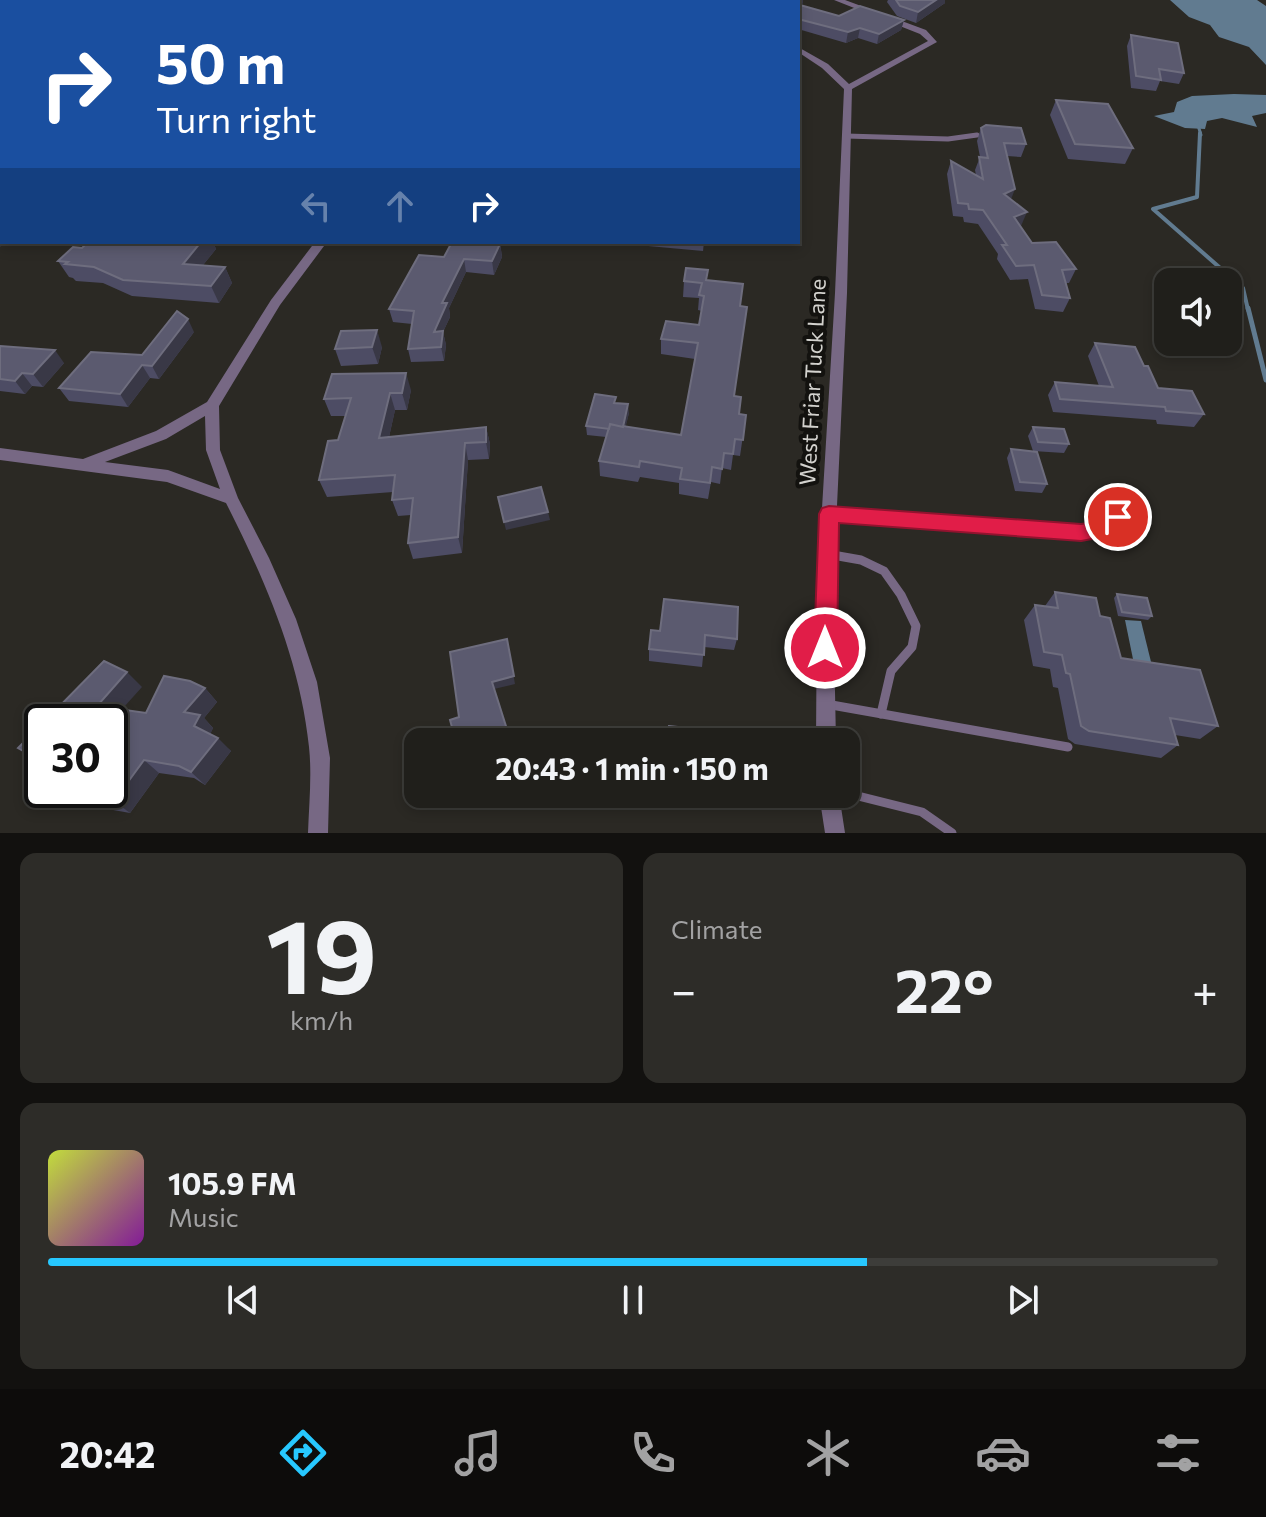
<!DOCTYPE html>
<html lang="en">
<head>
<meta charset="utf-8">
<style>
	body { margin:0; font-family:Commissioner,sans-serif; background:#2d2c28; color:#f1f3f6; height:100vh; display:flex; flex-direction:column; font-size:30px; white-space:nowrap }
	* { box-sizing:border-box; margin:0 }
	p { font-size:26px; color:#a2a2a3 }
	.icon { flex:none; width:44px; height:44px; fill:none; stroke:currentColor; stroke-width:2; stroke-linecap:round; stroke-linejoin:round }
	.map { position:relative; height:833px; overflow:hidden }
	.details { display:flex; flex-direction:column; gap:20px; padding:20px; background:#12110f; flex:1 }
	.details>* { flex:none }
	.banner { position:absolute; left:0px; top:0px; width:800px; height:244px; box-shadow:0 4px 12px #0003,0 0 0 2px #3d3d3a; background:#1a4fa0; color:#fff; overflow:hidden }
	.tools { position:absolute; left:1154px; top:268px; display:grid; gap:16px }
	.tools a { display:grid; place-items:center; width:88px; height:88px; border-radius:16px; background:#201f1b; box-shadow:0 4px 12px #0003,0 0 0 2px #3d3d3a; font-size:40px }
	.speed { position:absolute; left:24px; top:704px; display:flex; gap:16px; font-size:40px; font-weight:700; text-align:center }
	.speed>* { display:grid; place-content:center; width:104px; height:104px; border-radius:50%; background:#201f1b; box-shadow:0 4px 12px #0003,0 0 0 2px #3d3d3a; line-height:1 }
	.speed .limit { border:4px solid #111; border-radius:12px; background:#fff; color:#111 }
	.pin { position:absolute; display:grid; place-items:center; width:68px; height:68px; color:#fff; margin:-34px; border:4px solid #fff; border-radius:50%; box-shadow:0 2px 8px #0007 }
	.me { position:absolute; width:88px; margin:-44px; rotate:0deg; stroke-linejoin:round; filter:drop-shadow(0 0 6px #0008) }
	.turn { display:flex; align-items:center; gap:28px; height:168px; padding:0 24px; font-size:36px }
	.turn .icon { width:104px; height:104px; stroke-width:2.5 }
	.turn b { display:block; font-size:56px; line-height:68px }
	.lanes { display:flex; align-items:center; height:76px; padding:0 24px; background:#0003; justify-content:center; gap:40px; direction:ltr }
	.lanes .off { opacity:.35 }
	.big { font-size:60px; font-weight:700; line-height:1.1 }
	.details .tile { flex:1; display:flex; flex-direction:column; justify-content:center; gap:12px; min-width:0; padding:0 28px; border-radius:16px; background:#2d2c28 }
	.details .dial { align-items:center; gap:0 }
	.dial b { font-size:104px; line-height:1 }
	.song { display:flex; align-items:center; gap:24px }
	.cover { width:96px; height:96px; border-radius:12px; background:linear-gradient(135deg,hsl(70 70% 55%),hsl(290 70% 35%)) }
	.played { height:8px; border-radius:4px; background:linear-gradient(90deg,#27c8ff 70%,#3d3d3a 70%) }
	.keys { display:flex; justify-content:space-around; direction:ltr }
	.heat { display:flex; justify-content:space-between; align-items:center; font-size:44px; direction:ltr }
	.details .tiles { flex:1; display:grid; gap:20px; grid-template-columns:1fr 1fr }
	.tile:last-child { grid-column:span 2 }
	.trip { position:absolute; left:404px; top:728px; width:456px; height:80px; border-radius:16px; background:#201f1b; box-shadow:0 4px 12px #0003,0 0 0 2px #3d3d3a; font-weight:700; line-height:80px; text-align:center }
	.tabs { display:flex; height:128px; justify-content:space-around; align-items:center; background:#0d0c0b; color:#a2a2a3 }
	.tabs .icon { width:56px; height:56px }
	.tabs .current { color:#27c8ff }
	.tabs b { font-size:36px; color:#f1f3f6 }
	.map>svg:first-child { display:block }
</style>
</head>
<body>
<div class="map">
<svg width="1266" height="833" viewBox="0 0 1266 833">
	<rect width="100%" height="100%" fill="#2b2924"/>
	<g fill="#617b90">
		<path d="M1170,0H1257L1266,6V65L1249,47L1219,37L1210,25L1189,17Z"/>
		<path d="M1234,94L1266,95V113L1252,116L1257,127L1222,118L1207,121L1205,129L1185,128L1154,116L1174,112L1177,102L1192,96Z"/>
		<path d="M1125,620L1141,621L1152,666L1134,664Z"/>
	</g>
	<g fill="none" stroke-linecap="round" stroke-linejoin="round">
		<path stroke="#617b90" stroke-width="3" d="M1197,122L1201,135"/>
		<path stroke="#617b90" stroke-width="4" d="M1200,133L1197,197L1153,209L1243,288L1248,310"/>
		<path stroke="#617b90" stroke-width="5" d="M1248,308L1266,380"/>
		<path stroke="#776884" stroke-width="5" d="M846,136L948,139L977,135"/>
		<path stroke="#776884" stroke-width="7" d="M829,514L1081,532L1107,529L1118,517L1114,488"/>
		<g stroke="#776884" stroke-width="9">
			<path d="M827,554L861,560L884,571L901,595L916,626L912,647L891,671L881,714"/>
			<path d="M826,704L1068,747"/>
			<path d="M846,793L922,812L952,833"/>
		</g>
		<g fill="#776884" fill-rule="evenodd">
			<path d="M834,0H845L926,30L937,42L852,89L847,293L833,591L836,742H816L817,591L835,293L844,89L822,68L798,52V47L828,64L849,84L928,41L920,34Z"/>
			<path d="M2,144V150L0,151V145Z"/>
			<path d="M315,242H327L280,305L219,406L220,450L238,498L269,558L296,619L317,682L330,758L328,833H308C309,804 312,775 309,747C300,660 265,580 226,503L167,482L0,460V448L83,459L156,431L207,402L271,300ZM205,416L206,450L220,489L168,470L105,462L166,439Z"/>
			<path d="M819,794H839L845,833H825Z"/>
		</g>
	</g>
	<g fill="#4d4c64">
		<path d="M366,0H459L453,2H366Z"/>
		<path d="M724,0H803V3L800,5L839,16L904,20L901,30L877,44L858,38L846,43L798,29V11L800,6L798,2H724Z"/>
		<path d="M888,0H945V3L916,23L897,16L887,2Z"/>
		<path d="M1131,35L1184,73L1179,84L1160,81L1156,91L1131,88L1127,46Z"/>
		<path d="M1056,100L1133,148L1125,164L1068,159L1050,115Z"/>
		<path d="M981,128L1026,144L1021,157L1007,156L1011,200L1021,226H1020L1032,243L1076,269L1069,283H1066L1070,298L1063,312L1035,309L1028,279L1010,280L997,259L998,254L978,224L964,222L963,217L953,216L947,174L951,161L976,175L975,170L980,157L977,141Z"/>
		<path d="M160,242H213L216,249L203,265L225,267L232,283L219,303L132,296L103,283L76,281L73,278L69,277L58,261L82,248L158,244Z"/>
		<path d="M452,242H500L502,257L494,275L466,272L449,308L450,317L443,332L446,345L444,361L411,362L408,349L412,324L393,322L389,309L444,257Z"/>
		<path d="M648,242H704L703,251L648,246Z"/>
		<path d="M707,280L740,306L734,396L739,414L746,415L740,456L733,455L731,470L722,468L720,484L711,482L708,499L679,494V483L640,477L638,482L600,476L599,461L606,437L587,435L586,426L616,403L629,413L625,427L681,435L695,359L661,354V339L699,325L702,311L698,310L699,298L683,297L684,281Z"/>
		<path d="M194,332L159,379L150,378L128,407L69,401L59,388L142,355Z"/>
		<path d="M1095,343L1144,366L1158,388L1204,414L1194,427L1157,424L1156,420L1053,412L1048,395L1055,382L1099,386L1088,356Z"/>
		<path d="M0,346L64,363L43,387L32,386L25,394L0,391Z"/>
		<path d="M382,347L378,364L341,366L335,349Z"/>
		<path d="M411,390L407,410H395L389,437L486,427L490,444L489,459L468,460L462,553L413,559L408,543L411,515L398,516L392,500L393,492L327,497L319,480L338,440L346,416H331L324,399Z"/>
		<path d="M1033,427L1069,444L1064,453L1033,451L1028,436Z"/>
		<path d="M1011,449L1047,484L1042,493L1015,491L1007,458Z"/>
		<path d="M1055,592L1100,616L1121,658L1218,726L1200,739L1175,735L1178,745L1161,758L1075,744L1068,739L1058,688L1053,687L1050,669L1033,666L1024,620L1035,605L1045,606Z"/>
		<path d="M1117,594L1152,616L1148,620L1118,616L1114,598Z"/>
		<path d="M660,631L737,639L734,650L704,647L702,667L649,661V649Z"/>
		<path d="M142,687L122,709L146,713L205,688L217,702L204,718L213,728L210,734L231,751L205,785L194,778L159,773L130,813L74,803L56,791L110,722Z"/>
	</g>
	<g fill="#393846">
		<path d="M144,0H166L160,2H138Z"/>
		<path d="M429,0H459L453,2H423Z"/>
		<path d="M796,0H803V3L798,7V2H793Z"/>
		<path d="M936,0H945V3L916,23L918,12Z"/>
		<path d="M904,20L901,30L877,44L879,34Z"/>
		<path d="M860,28L858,38L846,43L848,32Z"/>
		<path d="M1015,189L1010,202L1004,194Z"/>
		<path d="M1027,212L1021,226L1008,231L1014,217Z"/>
		<path d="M2,225V242H5L0,247V227Z"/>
		<path d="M200,242H213L216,249L191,280L183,264Z"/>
		<path d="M500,244L502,257L494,275L492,261Z"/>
		<path d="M464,259L466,272L449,308L450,317L443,332L446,345L444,361L441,347L434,332L442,303Z"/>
		<path d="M225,267L232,283L219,303L211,286Z"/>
		<path d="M188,319L194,332L159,379L152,366Z"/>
		<path d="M377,330L382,347L378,364L372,347Z"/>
		<path d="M55,350L64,363L43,387L33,374Z"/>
		<path d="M142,365L150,378L128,407L120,394Z"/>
		<path d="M22,373L32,386L25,394L15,381Z"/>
		<path d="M406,373L411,390L407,410L402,393Z"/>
		<path d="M390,393L395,410L385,455L379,438Z"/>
		<path d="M628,404L629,413L623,439V430Z"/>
		<path d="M486,427L490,444L489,459L486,442Z"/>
		<path d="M465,443L468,460L462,553L458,537Z"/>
		<path d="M548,512L550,520L506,530L504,522Z"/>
		<path d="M507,639L515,684L494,689L492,682Z"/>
		<path d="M127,672L142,687L113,719L97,706Z"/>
		<path d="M205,688L217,702L204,718L213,728L208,739L194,726L184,712Z"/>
		<path d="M218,738L231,751L205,785L191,772Z"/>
		<path d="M42,752V763L36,758Z"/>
		<path d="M144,760L159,773L130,813L114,801Z"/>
	</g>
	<g fill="#5b5a6f" stroke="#6e6d7e" stroke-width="2">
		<path d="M379,0H429L423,2H414L411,1L406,2H386Z"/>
		<path d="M751,0H796L793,2H765Z"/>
		<path d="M896,0H936L918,12L900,6Z"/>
		<path d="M800,5L839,16L860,6L904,20L879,34L860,28L848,32L798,19Z"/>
		<path d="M1131,35L1178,43L1184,73L1159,69L1161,80L1136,76Z"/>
		<path d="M1056,100L1108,104L1133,148L1075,144Z"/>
		<path d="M986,125L1021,128L1026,144L1004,143L1015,189L1004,194L1027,212L1014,217L1032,243L1056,242L1076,269L1062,270L1070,298L1042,295L1034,265L1016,266L1002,245H1007L983,210L969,209L968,204L958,203L951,161L983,179L979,157L988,158L981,128Z"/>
		<path d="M2,190V203H0V191Z"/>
		<path d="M2,206V225L0,227V207Z"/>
		<path d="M88,242L158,244L160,242H201L183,264L225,267L211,286L123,280L94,267L65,264L68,262L58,261L73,247L82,248Z"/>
		<path d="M452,242H492L500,244L492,261L464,259L442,303H447L434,332L443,331L441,347L408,349L414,311L389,309L419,255L444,257Z"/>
		<path d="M686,268L708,270L706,280L743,284L740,306L747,307L734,396L741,397L739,414L746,415L743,440L735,439L733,454L724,453L722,469L712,467L710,483L680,479L682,468L640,461L639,467L599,461L610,424L681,435L698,343L661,339L666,321L699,325L704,296L699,295L702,283L684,281Z"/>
		<path d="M177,311L188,319L152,366L142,365L120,394L59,388L91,352L142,355Z"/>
		<path d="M377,330L372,347L335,349L341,331Z"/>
		<path d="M1095,343L1135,347L1144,366H1148L1158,388L1192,391L1204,414L1166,411L1165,407L1060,399L1055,382L1113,387Z"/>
		<path d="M0,346L55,350L33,374L22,373L15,381L0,379Z"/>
		<path d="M406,373L402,393H390L379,438L486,427V442L465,443L458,537L408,543L413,498L392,500L395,475L319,480L328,441L338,440L351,398L324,399L332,374Z"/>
		<path d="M595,394L616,397L614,403L628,404L623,427L610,424L609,429L586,426Z"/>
		<path d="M1033,427L1064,429L1069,444L1038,442Z"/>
		<path d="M1011,449L1037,452L1047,484L1020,482Z"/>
		<path d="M541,487L548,512L504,522L498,497Z"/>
		<path d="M1055,592L1096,598L1100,616L1110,618L1121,658L1200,670L1218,726L1170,718L1178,745L1089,731L1081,726L1070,674L1066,673L1062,655L1044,652L1035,605L1058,608Z"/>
		<path d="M1117,594L1147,598L1152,616L1122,612Z"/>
		<path d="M664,599L738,607L737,639L705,635L704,655L649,649L651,630L660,631Z"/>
		<path d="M507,639L514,676L492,682L511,742H456L450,720L459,717L450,652Z"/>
		<path d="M104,661L127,672L97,706L146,713L164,676L190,681L205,688L184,712L200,715L194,726L218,738L191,772L179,766L144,760L114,801L56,791V790H110V722H44Z"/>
		<path d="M42,724V752L36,758L18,748Z"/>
		<path d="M669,726L695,729L694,742H668Z"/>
	</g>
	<path fill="#e11d48" stroke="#92132f" stroke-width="2" d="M829,506L1081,524L1102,521C1109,513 1113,508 1125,512L1128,517L1114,535L1081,541L839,523L837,648L834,655L825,658L817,655L814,648L819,514L822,508Z"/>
	<g text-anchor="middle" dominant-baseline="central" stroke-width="8" stroke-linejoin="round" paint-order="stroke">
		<g font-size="22" fill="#d3d2ce" stroke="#13120f">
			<text transform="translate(812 382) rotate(-87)">West Friar Tuck Lane</text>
		</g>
	</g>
</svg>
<div class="tools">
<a><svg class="icon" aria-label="sound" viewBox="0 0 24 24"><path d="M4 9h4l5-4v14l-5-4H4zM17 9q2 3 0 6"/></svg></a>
</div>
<div class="speed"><div class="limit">30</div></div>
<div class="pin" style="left:1118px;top:517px;background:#d93025"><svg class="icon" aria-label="arrive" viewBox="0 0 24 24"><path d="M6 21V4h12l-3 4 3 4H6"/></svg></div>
<svg class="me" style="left:825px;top:648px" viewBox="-20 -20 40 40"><circle r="17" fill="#e11d48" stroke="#fff" stroke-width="3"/><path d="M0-11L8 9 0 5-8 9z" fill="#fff"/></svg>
<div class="trip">20:43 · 1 min · 150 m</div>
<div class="banner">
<div class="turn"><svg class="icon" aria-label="right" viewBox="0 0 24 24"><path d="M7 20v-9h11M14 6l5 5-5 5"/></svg><div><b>50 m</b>Turn right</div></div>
<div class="lanes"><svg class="icon off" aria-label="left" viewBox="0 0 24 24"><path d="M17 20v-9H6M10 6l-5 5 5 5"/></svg><svg class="icon off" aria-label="ahead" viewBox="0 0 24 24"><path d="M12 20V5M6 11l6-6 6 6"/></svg><svg class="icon" aria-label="right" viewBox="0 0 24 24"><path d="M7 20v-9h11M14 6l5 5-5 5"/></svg></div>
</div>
</div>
<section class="details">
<div class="tiles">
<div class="tile dial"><b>19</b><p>km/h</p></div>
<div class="tile"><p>Climate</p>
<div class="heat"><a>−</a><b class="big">22°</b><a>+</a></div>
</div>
<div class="tile">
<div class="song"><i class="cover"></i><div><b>105.9 FM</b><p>Music</p></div></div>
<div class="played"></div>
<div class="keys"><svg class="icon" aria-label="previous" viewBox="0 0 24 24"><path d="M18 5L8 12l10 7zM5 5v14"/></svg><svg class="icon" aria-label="pause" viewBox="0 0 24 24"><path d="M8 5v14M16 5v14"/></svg><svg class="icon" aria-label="next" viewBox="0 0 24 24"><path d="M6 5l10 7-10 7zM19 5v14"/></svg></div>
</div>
</div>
</section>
<nav class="tabs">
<b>20:42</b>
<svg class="icon current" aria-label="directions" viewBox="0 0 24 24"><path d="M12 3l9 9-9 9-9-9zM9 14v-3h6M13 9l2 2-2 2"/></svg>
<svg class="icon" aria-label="music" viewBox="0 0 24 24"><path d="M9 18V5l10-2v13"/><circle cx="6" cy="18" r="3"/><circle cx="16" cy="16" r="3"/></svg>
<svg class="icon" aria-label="phone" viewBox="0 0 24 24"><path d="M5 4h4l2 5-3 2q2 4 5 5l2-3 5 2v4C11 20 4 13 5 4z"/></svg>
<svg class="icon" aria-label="climate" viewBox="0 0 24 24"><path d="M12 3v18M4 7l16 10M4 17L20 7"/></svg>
<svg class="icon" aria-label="car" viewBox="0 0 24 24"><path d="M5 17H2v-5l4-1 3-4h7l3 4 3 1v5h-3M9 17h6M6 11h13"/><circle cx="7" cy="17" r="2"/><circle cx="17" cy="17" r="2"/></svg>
<svg class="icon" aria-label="filters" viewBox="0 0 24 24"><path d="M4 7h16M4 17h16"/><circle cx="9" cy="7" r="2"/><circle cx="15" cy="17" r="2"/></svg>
</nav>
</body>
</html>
